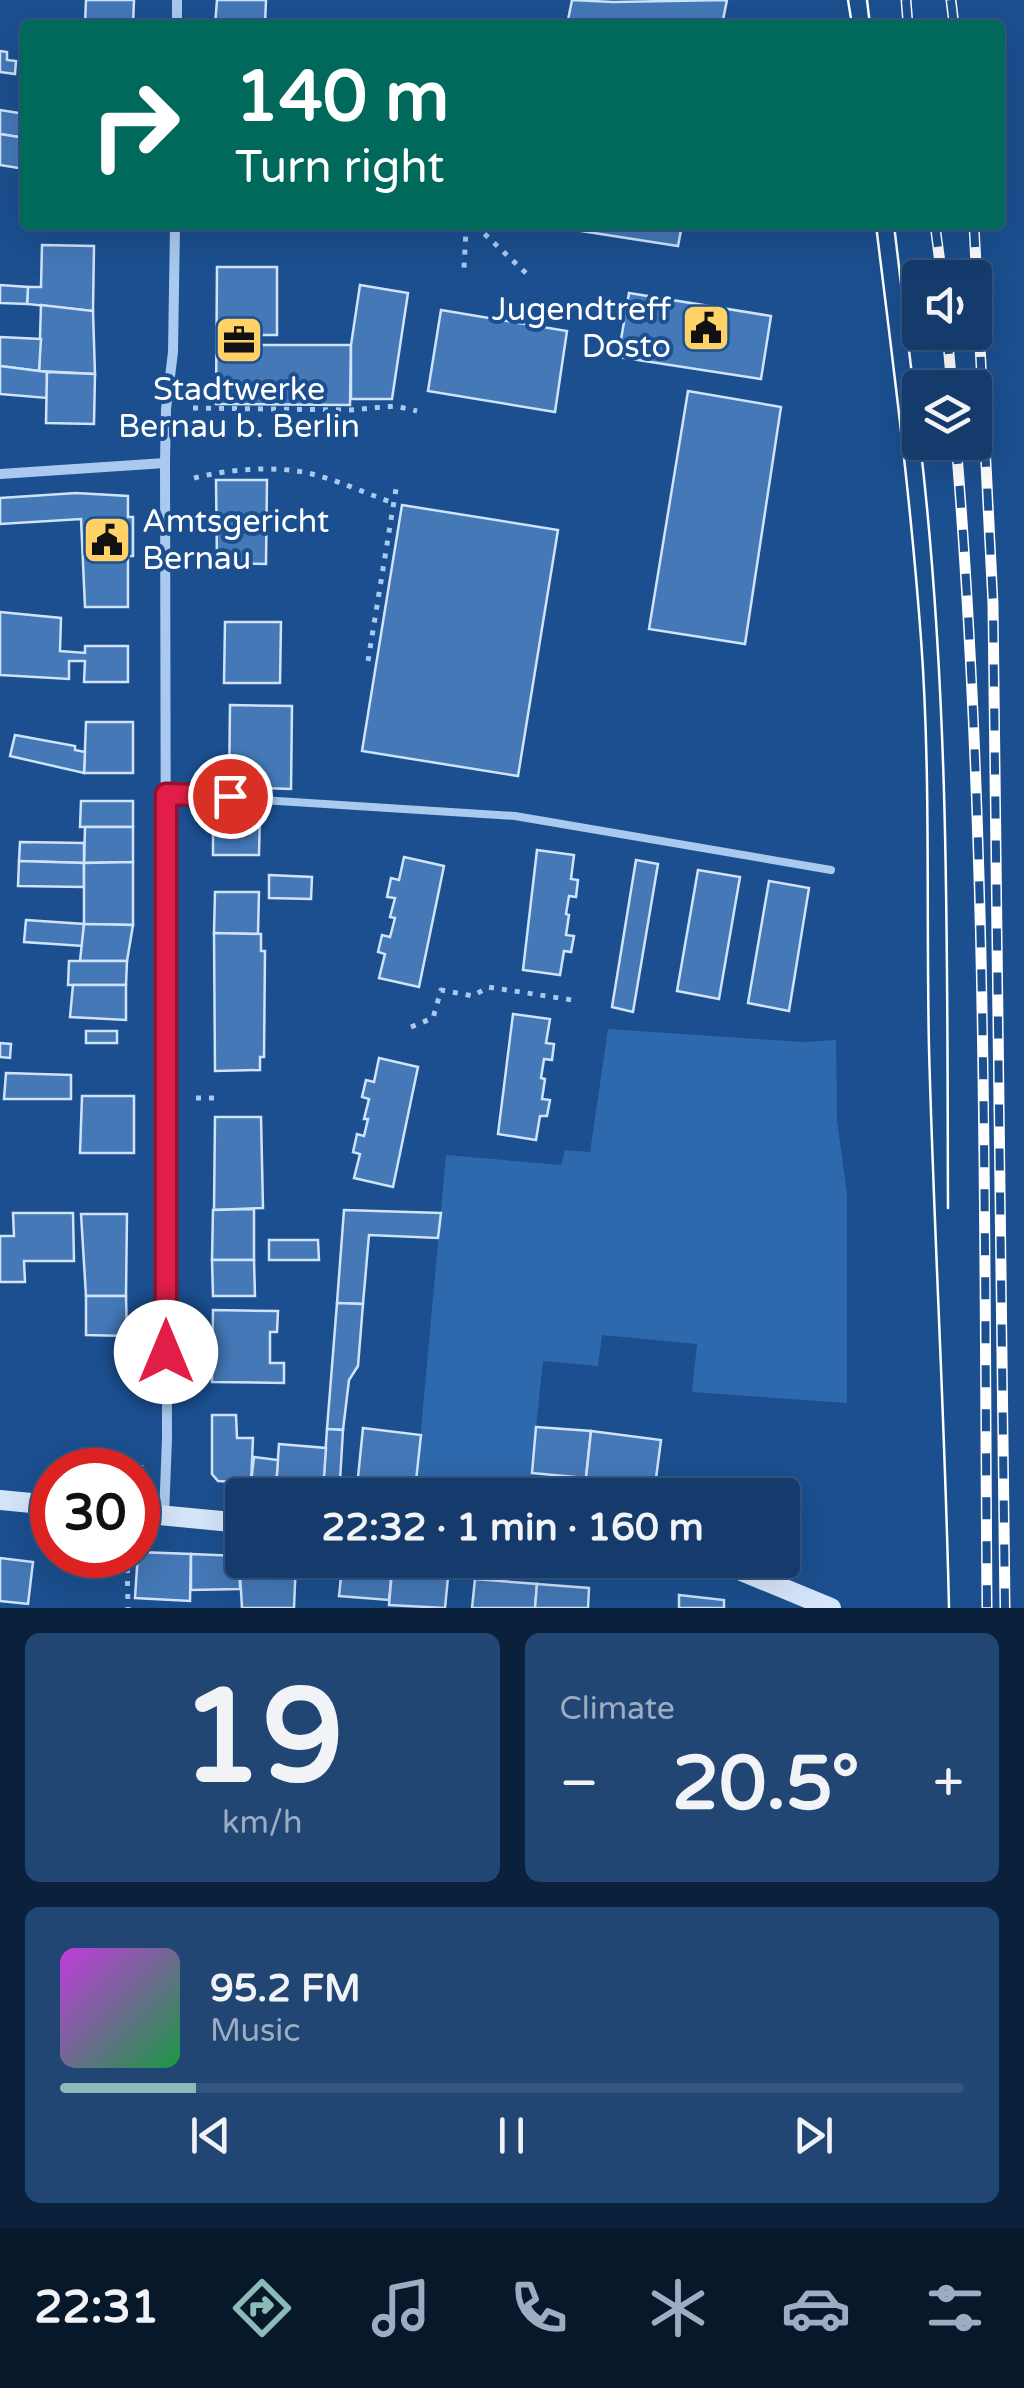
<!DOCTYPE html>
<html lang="en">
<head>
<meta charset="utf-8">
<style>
	body { margin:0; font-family:"Varela Round",sans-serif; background:#214673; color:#f1f3f6; height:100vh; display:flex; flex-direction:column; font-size:38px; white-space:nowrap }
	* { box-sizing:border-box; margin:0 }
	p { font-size:32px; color:#9dadc1 }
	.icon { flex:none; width:55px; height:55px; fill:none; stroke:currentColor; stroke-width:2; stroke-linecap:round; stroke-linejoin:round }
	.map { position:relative; height:1608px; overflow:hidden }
	.sheet { display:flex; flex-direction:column; gap:25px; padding:25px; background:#0b203b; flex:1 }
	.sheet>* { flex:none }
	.top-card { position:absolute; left:20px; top:20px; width:985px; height:210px; border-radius:10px; box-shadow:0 10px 40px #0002,0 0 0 2px #33557e; background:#00695c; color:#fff; overflow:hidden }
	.fabs { position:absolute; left:902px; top:260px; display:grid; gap:20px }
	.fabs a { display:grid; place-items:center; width:90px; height:90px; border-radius:10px; background:#143b6b; box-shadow:0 10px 40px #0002,0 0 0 2px #33557e; font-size:50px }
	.speed { position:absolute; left:30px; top:1448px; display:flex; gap:20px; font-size:50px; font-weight:700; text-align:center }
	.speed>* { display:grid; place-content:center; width:130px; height:130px; border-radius:50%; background:#143b6b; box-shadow:0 10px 40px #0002,0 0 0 2px #33557e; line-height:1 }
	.speed .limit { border:15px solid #d22; background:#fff; color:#111 }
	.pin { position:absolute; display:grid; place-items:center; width:85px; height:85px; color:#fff; margin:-42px; border:5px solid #fff; border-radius:50%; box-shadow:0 2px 10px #0007 }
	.me { position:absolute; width:110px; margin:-55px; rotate:0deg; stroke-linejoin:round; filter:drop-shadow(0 0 8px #0008) }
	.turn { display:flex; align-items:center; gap:35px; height:210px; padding:0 50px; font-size:45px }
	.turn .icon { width:130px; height:130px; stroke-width:2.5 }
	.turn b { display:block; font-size:70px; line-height:85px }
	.big { font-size:75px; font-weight:700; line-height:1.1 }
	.sheet .tile { flex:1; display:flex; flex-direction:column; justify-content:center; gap:15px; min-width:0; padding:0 35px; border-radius:15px; background:#214673 }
	.sheet .dial { align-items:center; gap:0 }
	.dial b { font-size:130px; line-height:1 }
	.song { display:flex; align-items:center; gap:30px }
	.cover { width:120px; height:120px; border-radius:15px; background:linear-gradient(135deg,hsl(290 70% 55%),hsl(140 70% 35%)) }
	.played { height:10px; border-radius:5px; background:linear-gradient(90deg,#8bbbb9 15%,#33557e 15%) }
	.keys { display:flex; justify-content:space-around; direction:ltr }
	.heat { display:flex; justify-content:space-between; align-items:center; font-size:55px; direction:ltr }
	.sheet .tiles { flex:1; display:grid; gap:25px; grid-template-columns:1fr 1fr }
	.tile:last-child { grid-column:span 2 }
	.trip { position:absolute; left:225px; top:1478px; width:575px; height:100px; border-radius:10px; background:#143b6b; box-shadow:0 10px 40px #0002,0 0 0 2px #33557e; font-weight:700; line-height:100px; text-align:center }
	.tabs { display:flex; height:160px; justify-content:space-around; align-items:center; background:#08182b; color:#9dadc1 }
	.tabs .icon { width:70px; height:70px }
	.tabs .active { color:#8bbbb9 }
	.tabs b { font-size:45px; color:#f1f3f6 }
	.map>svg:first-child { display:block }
</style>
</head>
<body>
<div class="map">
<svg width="1024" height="1608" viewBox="0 0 1024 1608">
	<rect width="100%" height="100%" fill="#1b4f8f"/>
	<path fill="#2e69ad" d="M608,1029L803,1042L836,1040L837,1120L847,1194V1403L692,1392L697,1344L602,1335L598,1366L543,1361L529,1495H415L446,1155L561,1165L565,1150L590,1152Z"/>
	<g fill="#4478b7" stroke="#cfe3fa" stroke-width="2.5">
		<path d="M86,0H134L133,25H85Z"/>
		<path d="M217,0H266L265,25H215Z"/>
		<path d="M572,0L613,2L727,0L722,25H567Z"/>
		<path d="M0,51L7,52V60L16,61L15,74L0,72Z"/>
		<path d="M0,110L25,114V138L0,134Z"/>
		<path d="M0,134L25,138V169L0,165Z"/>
		<path d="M582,225H682L678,246L581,231Z"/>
		<path d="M42,245L94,246L93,311L27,304L28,287H41Z"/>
		<path d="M217,267H277V335H260L261,345H351L350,405L216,404Z"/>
		<path d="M0,285L28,287L27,304L0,303Z"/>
		<path d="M360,285L408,293L392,399H351V345Z"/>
		<path d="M629,293L771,316L761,379L618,357Z"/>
		<path d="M41,305L93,311L95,374L39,371Z"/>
		<path d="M441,310L567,331L555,412L428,391Z"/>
		<path d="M0,337L41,339L39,371L0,366Z"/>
		<path d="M0,366L47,372V398L0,394Z"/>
		<path d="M47,372L95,374L94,424L46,423Z"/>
		<path d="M688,391L781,407L745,644L649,629Z"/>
		<path d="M216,480H267L266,564L217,563Z"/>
		<path d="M76,493L128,496V517H133V556H128V607H85L81,519L0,524V498Z"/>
		<path d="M402,505L558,530L518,776L362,751Z"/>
		<path d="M0,612L61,618L60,651L85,653V646H128V682H84L85,661H69V679L0,675Z"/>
		<path d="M225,622H281L280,683H224Z"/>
		<path d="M230,705L292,706L291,789L229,787Z"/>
		<path d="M86,722H133V773H84Z"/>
		<path d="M15,735L75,746V750L85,752L84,773L10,756Z"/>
		<path d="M81,801H133V827H80Z"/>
		<path d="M260,810L259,855H213V811Z"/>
		<path d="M85,827H133V862L84,863Z"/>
		<path d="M20,842L84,843V863L19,861Z"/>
		<path d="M537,850L574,855L571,879L578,880L576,897L569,896L566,914L569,915L566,935L574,936L571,952L564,951L560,975L523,970Z"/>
		<path d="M404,857L444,866L419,987L379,978L385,954L378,952L382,935L390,937L395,918L390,917L395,898L387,897L391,878L399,880Z"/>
		<path d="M636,860L658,864L633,1012L612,1007Z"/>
		<path d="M19,861L84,863V887L18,886Z"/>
		<path d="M133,862V925L84,924V863Z"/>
		<path d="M698,870L740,877L719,999L677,991Z"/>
		<path d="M269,875L312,877L311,899L269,898Z"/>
		<path d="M769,881L809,888L789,1011L748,1003Z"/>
		<path d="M215,892H259L258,934L214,933Z"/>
		<path d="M26,920L84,924L83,946L24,942Z"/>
		<path d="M84,924L133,925L127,961H80Z"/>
		<path d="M214,933L261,934V951H265L264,1057H260V1070L215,1071Z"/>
		<path d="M69,961H127L126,985H68Z"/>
		<path d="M73,985H126V1020L70,1017Z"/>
		<path d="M513,1014L550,1019L546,1043L554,1044L552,1060L544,1059L541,1078L545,1079L542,1099L550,1100L547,1116H540L536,1140L498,1134Z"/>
		<rect x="86" y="1031" width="31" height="12"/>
		<path d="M0,1043L11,1044L10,1058L0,1057Z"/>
		<path d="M379,1058L418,1067L393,1187L354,1178L360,1154L353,1152L357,1134L364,1136L368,1119H364L369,1099L362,1097L366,1080L374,1082Z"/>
		<path d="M6,1073L71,1075V1099H4Z"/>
		<path d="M82,1096H134V1153H80Z"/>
		<path d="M215,1117H261L263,1208L214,1210Z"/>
		<path d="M254,1209V1260H212L213,1210Z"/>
		<path d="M344,1210L441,1213L438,1238L369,1235L363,1304L337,1303Z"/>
		<path d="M13,1213H73L74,1261H24L25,1282H0V1236H14Z"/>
		<path d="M81,1214H127L126,1296H86Z"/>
		<path d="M269,1240H318L319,1260H269Z"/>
		<path d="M212,1260H254L255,1296H213Z"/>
		<path d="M86,1296H126L127,1336L86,1335Z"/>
		<path d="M337,1303L363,1304L358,1366L349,1380L343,1430L327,1429Z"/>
		<path d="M213,1310L278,1311L277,1332H270V1363H284V1383L212,1382Z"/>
		<path d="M212,1415H236L237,1438H253L251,1483L218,1481L212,1474Z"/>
		<path d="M536,1427L591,1431L586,1478L532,1473Z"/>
		<path d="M363,1428L421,1435L416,1481L358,1477Z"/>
		<path d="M327,1429L343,1430L340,1481L334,1487L323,1486Z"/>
		<path d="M591,1431L661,1440L655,1486L586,1478Z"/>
		<path d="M279,1444L326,1448L323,1491L276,1486Z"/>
		<path d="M254,1457L278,1460L276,1486L251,1483Z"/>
		<path d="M138,1552L191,1554L190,1601L135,1598Z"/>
		<path d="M191,1554L239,1556L240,1589L191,1590Z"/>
		<path d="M239,1556H242V1560H296L294,1608H242Z"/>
		<path d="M0,1558L33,1562L28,1604L0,1601Z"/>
		<path d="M342,1567L392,1571L389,1600L339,1596Z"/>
		<path d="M392,1571L448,1577L445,1608L389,1605Z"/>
		<path d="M475,1579L537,1584L535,1608H472Z"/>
		<path d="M537,1584L589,1588L588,1608H535Z"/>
		<path d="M679,1595L724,1600V1608H679Z"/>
	</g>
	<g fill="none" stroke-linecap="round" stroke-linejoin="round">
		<g stroke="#a9c9ee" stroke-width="5" stroke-dasharray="5 8" stroke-linecap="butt">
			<path d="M462,225L466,230L464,268"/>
			<path d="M475,225L527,274"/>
			<path d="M193,408L350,410L395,406L417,411"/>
			<path d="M194,478C230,469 276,465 312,474C340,481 367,494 394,503"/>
			<path d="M368,661L396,489"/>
			<path d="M411,1027L433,1018L441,990L473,996L488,987L572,1000"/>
			<path d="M196,1098H217"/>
			<path d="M140,1492L141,1465"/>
			<path d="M127,1555L128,1608"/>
		</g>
		<path stroke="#a9c9ee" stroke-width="8" d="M166,794L515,816L831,870"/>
		<g stroke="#a9c9ee" stroke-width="10">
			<path d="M177,0V25"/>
			<path d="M0,474L165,463"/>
			<path d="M164,1515L167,1439L165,463L166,409L173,352L175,225"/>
		</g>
		<g stroke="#d6e6fa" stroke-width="20">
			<path d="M0,1500L52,1505"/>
			<path d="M138,1513L242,1523"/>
			<path d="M694,1560L739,1570L831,1608"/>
		</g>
		<g stroke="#fff" stroke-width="2.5">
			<path d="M848,0L852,25"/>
			<path d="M867,0L870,25"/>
			<path d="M876,225C893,363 911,501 921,639C931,775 926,911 929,1048C934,1235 945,1421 949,1608"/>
			<path d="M894,225L920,442"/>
			<path d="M920,442C950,697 947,952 948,1208"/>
		</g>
		<g stroke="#fff" stroke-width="11">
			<g id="rail">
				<path d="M906,0L908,25"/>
				<path d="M951,0L954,25"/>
				<path d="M935,225L942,278"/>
				<path d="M974,225L993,604L1005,1608"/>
				<path d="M947,332L952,388"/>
				<path d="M956,442C988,830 984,1220 987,1608"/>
			</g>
		</g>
		<use href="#rail" stroke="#1b4f8f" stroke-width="8" stroke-dasharray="22" stroke-linecap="butt"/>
	</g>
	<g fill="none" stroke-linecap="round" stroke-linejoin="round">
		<g stroke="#92132f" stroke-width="25">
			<path id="route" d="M166,1352V794L230,796"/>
		</g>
		<use href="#route" stroke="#e11d48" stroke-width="18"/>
	</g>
	<defs>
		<g id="civic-square" transform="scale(2.5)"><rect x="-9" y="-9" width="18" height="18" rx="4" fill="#ffd166" stroke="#1b4f8f"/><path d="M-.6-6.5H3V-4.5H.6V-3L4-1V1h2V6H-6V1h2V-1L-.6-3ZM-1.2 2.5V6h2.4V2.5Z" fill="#111"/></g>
		<g id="office-square" transform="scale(2.5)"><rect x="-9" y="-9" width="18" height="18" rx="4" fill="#ffd166" stroke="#1b4f8f"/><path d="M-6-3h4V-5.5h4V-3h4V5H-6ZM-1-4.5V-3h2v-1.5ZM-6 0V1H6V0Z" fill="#111"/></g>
	</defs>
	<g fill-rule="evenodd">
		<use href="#civic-square" x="706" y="328"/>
		<use href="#office-square" x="239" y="340"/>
		<use href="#civic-square" x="107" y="540"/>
	</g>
	<g text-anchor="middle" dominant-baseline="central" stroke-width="8" stroke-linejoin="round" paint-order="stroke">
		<g font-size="32" fill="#fff" stroke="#1b4f8f" text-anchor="end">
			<text x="671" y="310">Jugendtreff<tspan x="671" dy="37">Dosto</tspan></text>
			<text x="239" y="390" text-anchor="middle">Stadtwerke<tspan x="239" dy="37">Bernau b. Berlin</tspan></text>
			<text x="142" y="522" text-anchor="start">Amtsgericht<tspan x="142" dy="37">Bernau</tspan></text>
		</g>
	</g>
</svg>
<div class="fabs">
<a><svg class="icon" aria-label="sound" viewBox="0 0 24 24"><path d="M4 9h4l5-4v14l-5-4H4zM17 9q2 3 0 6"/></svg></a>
<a><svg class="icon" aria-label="layers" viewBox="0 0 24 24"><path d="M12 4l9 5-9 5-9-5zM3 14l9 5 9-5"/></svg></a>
</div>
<div class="speed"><div class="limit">30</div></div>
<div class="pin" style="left:230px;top:796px;background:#d93025"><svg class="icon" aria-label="arrive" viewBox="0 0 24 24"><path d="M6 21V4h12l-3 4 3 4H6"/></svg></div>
<svg class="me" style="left:166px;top:1352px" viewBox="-20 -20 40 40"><circle r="19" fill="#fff"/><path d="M0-13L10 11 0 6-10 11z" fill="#e11d48"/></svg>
<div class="trip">22:32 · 1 min · 160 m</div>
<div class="top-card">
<div class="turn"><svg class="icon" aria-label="right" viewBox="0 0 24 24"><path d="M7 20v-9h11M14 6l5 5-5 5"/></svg><div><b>140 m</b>Turn right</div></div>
</div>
</div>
<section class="sheet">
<div class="tiles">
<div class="tile dial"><b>19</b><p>km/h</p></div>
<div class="tile"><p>Climate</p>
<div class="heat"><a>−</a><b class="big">20.5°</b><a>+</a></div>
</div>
<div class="tile">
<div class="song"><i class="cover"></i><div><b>95.2 FM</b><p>Music</p></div></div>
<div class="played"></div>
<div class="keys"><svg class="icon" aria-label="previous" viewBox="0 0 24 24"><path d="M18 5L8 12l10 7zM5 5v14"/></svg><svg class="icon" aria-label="pause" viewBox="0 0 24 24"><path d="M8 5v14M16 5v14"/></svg><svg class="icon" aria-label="next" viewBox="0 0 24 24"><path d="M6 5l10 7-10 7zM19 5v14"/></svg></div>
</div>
</div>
</section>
<nav class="tabs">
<b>22:31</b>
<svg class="icon active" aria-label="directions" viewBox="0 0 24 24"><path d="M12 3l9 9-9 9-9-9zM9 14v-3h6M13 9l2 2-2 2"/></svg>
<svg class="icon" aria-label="music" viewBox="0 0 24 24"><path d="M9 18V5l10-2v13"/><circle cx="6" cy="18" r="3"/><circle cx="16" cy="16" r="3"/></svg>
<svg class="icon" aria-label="phone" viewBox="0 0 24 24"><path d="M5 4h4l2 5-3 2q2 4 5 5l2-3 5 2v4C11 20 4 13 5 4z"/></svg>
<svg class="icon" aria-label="climate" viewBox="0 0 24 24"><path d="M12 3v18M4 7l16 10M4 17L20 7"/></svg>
<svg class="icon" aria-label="car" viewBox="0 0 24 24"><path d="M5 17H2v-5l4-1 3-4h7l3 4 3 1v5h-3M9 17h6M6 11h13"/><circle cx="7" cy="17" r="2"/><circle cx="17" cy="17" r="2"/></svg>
<svg class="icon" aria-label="filters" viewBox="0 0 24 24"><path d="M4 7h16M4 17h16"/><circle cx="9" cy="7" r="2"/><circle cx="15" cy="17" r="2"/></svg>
</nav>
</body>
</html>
